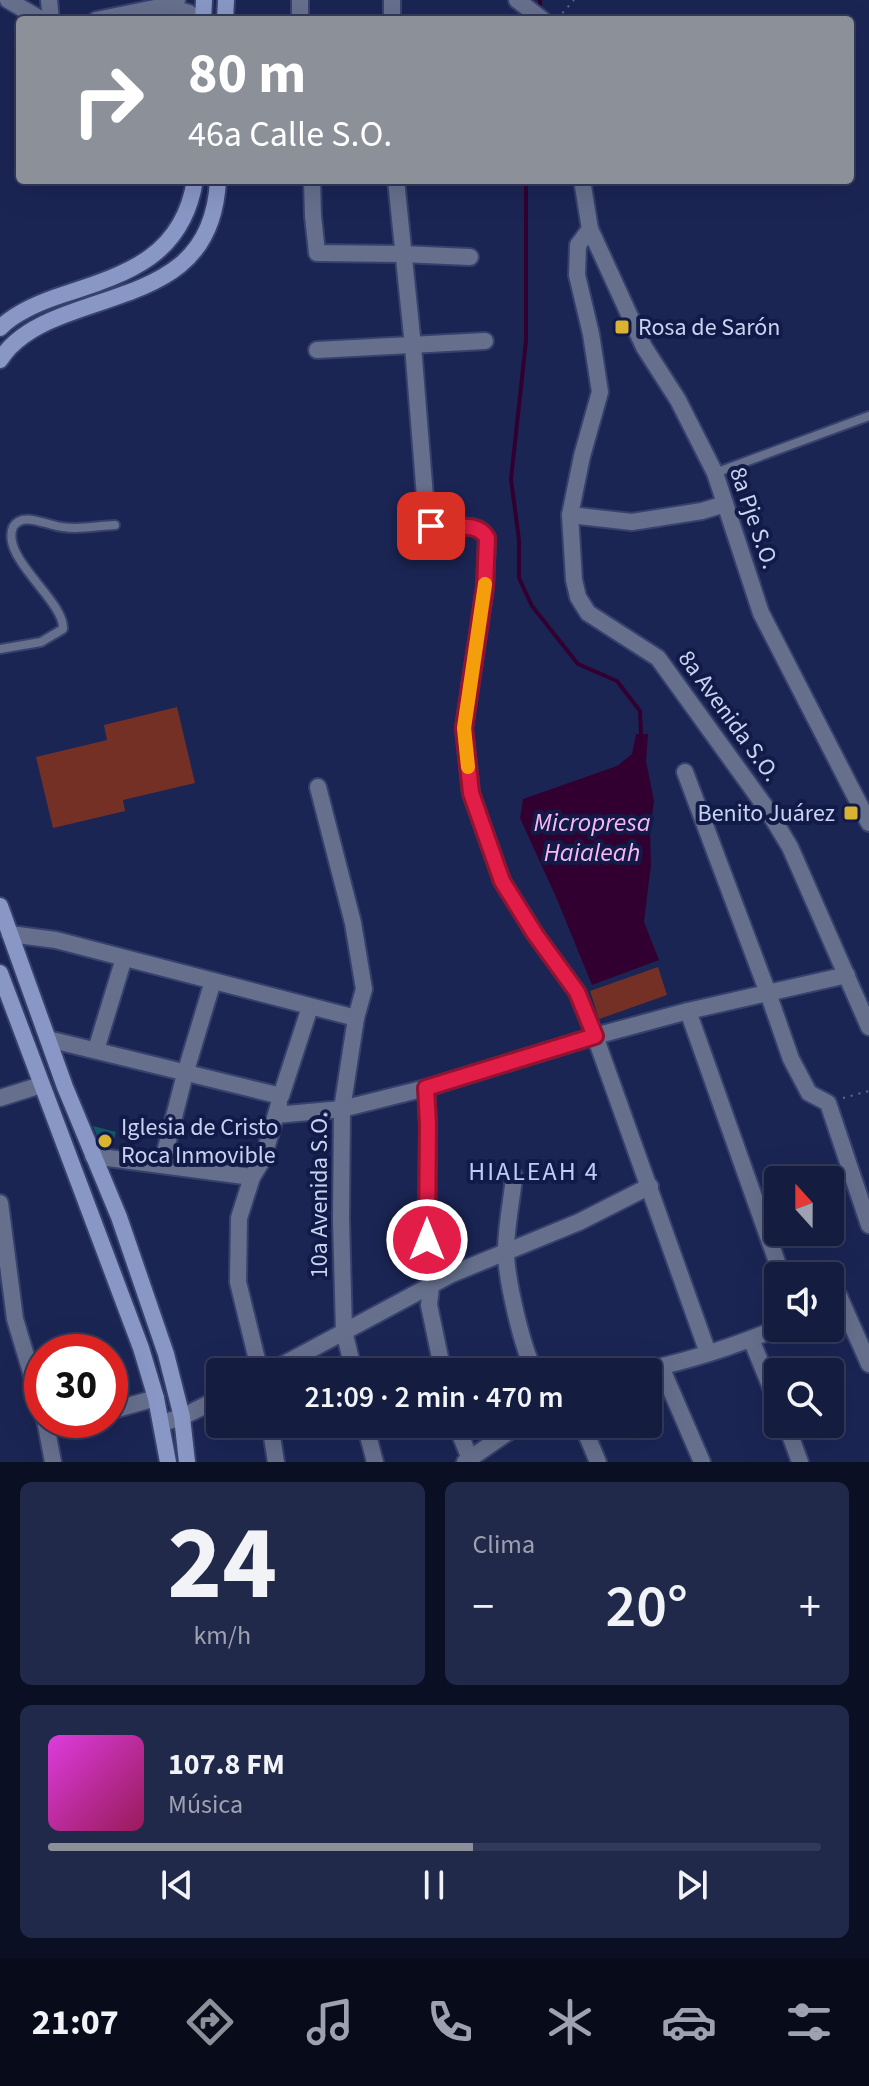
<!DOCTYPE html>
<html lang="es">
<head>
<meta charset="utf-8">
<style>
	body { margin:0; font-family:"Source Sans 3",sans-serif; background:#21294a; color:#f1f3f6; height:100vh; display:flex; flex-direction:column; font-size:30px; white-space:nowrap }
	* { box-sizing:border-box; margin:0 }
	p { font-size:26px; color:#9da1b0 }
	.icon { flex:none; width:44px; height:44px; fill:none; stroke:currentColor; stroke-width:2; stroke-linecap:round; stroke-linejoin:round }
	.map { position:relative; height:1462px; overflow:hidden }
	.drawer { display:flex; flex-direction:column; gap:20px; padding:20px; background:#0b0f23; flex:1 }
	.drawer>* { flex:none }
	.guide { position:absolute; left:16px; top:16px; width:838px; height:168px; border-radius:8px; box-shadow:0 8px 32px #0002,0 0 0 2px #333a59; background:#8c9099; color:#fff; overflow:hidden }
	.needle { width:52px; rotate:339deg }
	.tools { position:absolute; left:764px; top:1166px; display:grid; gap:16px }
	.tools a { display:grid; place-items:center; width:80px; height:80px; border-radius:8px; background:#141c3f; box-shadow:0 8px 32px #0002,0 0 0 2px #333a59; font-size:40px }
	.speed { position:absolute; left:24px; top:1334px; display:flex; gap:16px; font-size:40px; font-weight:700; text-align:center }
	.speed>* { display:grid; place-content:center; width:104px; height:104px; border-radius:50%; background:#141c3f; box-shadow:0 8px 32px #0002,0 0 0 2px #333a59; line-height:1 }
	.speed .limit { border:12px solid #d22; background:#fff; color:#111 }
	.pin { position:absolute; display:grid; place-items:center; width:68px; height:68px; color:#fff; margin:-34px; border-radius:16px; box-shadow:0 4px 12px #0006 }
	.me { position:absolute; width:88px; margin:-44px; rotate:0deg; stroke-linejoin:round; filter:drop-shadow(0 0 6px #0008) }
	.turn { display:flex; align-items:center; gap:28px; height:168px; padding:0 40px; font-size:36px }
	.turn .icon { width:104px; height:104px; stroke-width:2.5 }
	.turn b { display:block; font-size:56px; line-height:68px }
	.big { font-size:60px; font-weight:600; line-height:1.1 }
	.drawer .tile { flex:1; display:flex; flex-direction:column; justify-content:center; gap:12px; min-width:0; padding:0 28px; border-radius:12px; background:#21294a }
	.drawer .dial { align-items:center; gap:0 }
	.dial b { font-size:104px; line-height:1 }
	.song { display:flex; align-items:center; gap:24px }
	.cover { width:96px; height:96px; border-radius:12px; background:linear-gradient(135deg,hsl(300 70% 55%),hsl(330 70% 35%)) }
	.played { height:8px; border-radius:4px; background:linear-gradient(90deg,#8c9099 55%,#333a59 55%) }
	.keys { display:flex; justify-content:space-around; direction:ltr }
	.heat { display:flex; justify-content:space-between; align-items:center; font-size:44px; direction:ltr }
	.drawer .tiles { flex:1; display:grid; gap:20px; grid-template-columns:1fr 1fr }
	.tile:last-child { grid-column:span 2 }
	.trip { position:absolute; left:206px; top:1358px; width:456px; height:80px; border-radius:8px; background:#141c3f; box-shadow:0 8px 32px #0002,0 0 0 2px #333a59; font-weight:600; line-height:80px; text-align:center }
	.tabs { display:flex; height:128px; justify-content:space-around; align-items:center; background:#080b19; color:#9da1b0 }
	.tabs .icon { width:56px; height:56px }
	.tabs .current { color:#8c9099 }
	.tabs b { font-size:36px; color:#f1f3f6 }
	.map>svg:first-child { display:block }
</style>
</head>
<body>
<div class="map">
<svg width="869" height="1462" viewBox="0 0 869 1462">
	<rect width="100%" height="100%" fill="#1b2554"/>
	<g fill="#753025">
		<path d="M177,707L195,783L123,800L125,811L53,828L36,757L107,740L104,725Z"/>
		<path d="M658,967L667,995L599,1019L590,991Z"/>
	</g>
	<path fill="#320030" d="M636,734H648L646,761L654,801L650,832L651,865L644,922L659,960L592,985L556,897L520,818L523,799L617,766L632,754Z"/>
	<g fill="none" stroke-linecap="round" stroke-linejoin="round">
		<g stroke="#320030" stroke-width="4">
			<path d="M540,12V0"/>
			<path d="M526,180V341L511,479L519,540V578L532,606L578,664L617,681L640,711L641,734"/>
		</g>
	</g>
	<path fill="#105863" d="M93,1126L116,1132L112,1147L101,1146Z"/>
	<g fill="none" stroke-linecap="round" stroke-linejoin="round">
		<g stroke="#37416d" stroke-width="12">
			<g id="service">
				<path d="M715,473L869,416"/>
				<path d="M0,649L41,642L63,629C65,601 0,558 13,527C21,513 40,522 53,525C72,531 95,526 115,525"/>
			</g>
		</g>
		<g stroke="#37416d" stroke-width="20">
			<g id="minor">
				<path d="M8,0L42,20"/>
				<path d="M49,0L51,20"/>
				<path d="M300,0V20"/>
				<path d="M517,0L543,20"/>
				<path d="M165,6L189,13L198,20"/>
				<path d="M96,20L165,6L177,0"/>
				<path d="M392,20V0"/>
				<path d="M312,180L313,216L317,253L402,254L470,257"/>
				<path d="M396,180L413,346L427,522C444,537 475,515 487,538L485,587L464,728L471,793L502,881L535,934L577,992L595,1036L708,1353"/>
				<path d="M582,180L590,229L644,347L678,400L715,473L761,613L869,823"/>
				<path d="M590,229L578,245L577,275L591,334L600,392L582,456L570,515L574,580L578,597L588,613L658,658L767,809L790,847L869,1027"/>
				<path d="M317,350L485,341"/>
				<path d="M570,515L632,522L702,511L725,504"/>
				<path d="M685,772L768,993L791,1059L809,1093L828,1103L869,1225"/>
				<path d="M318,787L353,923L364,989L356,1018L342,1109L341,1219L344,1331L354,1372"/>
				<path d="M10,934L56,940L356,1018"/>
				<path d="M688,1011L782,1276"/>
				<path d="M48,1039L281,1096L310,1007"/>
				<path d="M96,1050L124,958"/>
				<path d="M426,1088L428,1124L427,1240L431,1286L429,1305L443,1372"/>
				<path d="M276,1115L342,1109L426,1088L595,1036L688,1011L847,975"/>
				<path d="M93,1156L252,1177L239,1218L238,1282L260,1372"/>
				<path d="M162,1164L185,1074L213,981"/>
				<path d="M514,1176C512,1200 506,1226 506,1251C506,1278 522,1348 535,1372"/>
				<path d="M252,1177L263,1159L279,1104"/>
				<path d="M0,1203L15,1319L42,1409"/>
				<path d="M839,1296L869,1364"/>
				<path d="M751,1339L778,1405"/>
				<path d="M661,1367L702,1462"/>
				<path d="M269,1372L452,1274L579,1222L650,1186"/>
				<path d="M634,1372C683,1363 732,1347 778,1328"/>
				<path d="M110,1411L156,1398"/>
				<path d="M45,1420L53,1462"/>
				<path d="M162,1423L182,1417L220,1398"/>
				<path d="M270,1424L276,1462"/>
				<path d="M365,1424L375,1462"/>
				<path d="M456,1424L470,1459"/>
				<path d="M582,1424L598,1462"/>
				<path d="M786,1424L800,1462"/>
				<path d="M48,1429L80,1420"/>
				<path d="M465,1462L520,1424"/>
			</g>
		</g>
		<g stroke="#37416d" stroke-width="20">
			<path id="tertiary" d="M0,1098L41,1085"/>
		</g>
		<g stroke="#37416d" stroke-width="20">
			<g id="secondary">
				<path d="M203,20L204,0"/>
				<path d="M225,20L226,0"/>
				<path d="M0,328C17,311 43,301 65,294C130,273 183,255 195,180"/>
				<path d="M0,360C13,339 36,326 59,317C135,287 213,282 218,180"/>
				<path d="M0,906L65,1087L119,1217L166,1354L182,1417L187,1462"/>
				<path d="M0,973L141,1348L156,1398L168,1462"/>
			</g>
		</g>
		<g stroke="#5f6991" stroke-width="2" stroke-dasharray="2 6" stroke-linecap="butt">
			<path d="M557,19L574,0"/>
			<path d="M843,1098L869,1091"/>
		</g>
		<use href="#service" stroke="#66708d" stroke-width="8"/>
		<use href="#minor" stroke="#66708d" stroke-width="16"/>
		<use href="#tertiary" stroke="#66708d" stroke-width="16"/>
		<use href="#secondary" stroke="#8897c5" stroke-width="16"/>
	</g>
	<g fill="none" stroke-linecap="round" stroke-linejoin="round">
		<g stroke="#92132f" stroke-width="20">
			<path id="route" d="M427,1240L428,1124L426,1088L595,1036L577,992L535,934L502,881L471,793L464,728L485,587L487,538C476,518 449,532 431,526"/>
		</g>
		<use href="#route" stroke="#e11d48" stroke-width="14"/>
		<path stroke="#f59e0b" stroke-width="14" d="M468,767L464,728L485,584"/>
	</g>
	<g fill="#dab333" stroke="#121b48" stroke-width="3">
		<rect x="614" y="319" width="16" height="16" rx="4"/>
		<rect x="843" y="805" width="16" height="16" rx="4"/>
		<circle cx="105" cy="1141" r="8"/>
	</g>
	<g text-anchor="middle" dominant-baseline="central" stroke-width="8" stroke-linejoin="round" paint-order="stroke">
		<g font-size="24" fill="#c9d3f1" stroke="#121b48" text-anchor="start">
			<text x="638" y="327">Rosa de Sarón</text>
			<text x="835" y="813" text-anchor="end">Benito Juárez</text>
			<text x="121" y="1127">Iglesia de Cristo<tspan x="121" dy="28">Roca Inmovible</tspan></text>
		</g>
		<g font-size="24" fill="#c9d3f1" stroke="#121b48">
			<text transform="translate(754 518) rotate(71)">8a Pje S.O.</text>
			<text transform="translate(729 716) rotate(54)">8a Avenida S.O.</text>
			<text transform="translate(319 1195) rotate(-90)">10a Avenida S.O.</text>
		</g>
		<g font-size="26" font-style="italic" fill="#f9b6f0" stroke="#121b48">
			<text x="592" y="822">Micropresa<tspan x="592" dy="30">Haialeah</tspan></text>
		</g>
		<g font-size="26" letter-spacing="2" fill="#bccbfb" stroke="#121b48">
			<text x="534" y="1171">HIALEAH 4</text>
		</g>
	</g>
</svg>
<div class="tools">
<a><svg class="needle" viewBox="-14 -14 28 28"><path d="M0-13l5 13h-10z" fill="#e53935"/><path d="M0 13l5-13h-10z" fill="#9da1b0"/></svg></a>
<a><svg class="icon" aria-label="sound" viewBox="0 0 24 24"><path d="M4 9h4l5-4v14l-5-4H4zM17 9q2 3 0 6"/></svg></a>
<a><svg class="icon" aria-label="search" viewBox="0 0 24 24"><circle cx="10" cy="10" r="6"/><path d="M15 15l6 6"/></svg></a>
</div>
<div class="speed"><div class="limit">30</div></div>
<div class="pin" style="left:431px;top:526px;background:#d93025"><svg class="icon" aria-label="arrive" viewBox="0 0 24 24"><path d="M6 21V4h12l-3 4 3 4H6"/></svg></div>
<svg class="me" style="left:427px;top:1240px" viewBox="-20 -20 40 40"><circle r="17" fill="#e11d48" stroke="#fff" stroke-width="3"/><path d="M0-11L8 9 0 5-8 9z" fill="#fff"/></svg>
<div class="trip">21:09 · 2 min · 470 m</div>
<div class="guide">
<div class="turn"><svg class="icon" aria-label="right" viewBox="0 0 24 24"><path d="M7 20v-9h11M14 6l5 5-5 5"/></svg><div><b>80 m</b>46a Calle S.O.</div></div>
</div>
</div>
<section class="drawer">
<div class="tiles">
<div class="tile dial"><b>24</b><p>km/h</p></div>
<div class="tile"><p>Clima</p>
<div class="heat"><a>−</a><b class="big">20°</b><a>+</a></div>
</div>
<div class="tile">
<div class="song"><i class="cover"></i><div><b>107.8 FM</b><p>Música</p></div></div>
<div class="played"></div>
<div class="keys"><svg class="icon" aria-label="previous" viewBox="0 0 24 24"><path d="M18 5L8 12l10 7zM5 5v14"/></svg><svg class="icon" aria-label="pause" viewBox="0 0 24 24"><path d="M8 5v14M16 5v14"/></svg><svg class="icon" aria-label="next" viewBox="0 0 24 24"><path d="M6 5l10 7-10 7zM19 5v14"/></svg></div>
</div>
</div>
</section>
<nav class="tabs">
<b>21:07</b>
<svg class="icon current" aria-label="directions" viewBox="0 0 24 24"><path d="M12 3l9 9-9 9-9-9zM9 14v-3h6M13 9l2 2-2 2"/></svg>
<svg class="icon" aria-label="music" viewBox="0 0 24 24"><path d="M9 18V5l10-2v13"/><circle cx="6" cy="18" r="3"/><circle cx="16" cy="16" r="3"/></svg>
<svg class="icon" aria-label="phone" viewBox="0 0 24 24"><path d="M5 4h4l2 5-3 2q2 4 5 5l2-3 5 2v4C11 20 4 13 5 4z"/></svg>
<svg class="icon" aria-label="climate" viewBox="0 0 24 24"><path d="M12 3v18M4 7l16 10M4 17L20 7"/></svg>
<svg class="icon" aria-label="car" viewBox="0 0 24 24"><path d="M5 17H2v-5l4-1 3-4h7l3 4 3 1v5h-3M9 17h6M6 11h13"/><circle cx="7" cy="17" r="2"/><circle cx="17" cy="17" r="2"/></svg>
<svg class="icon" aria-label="filters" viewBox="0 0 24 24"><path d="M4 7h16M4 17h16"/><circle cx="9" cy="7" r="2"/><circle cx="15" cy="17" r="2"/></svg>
</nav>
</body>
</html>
